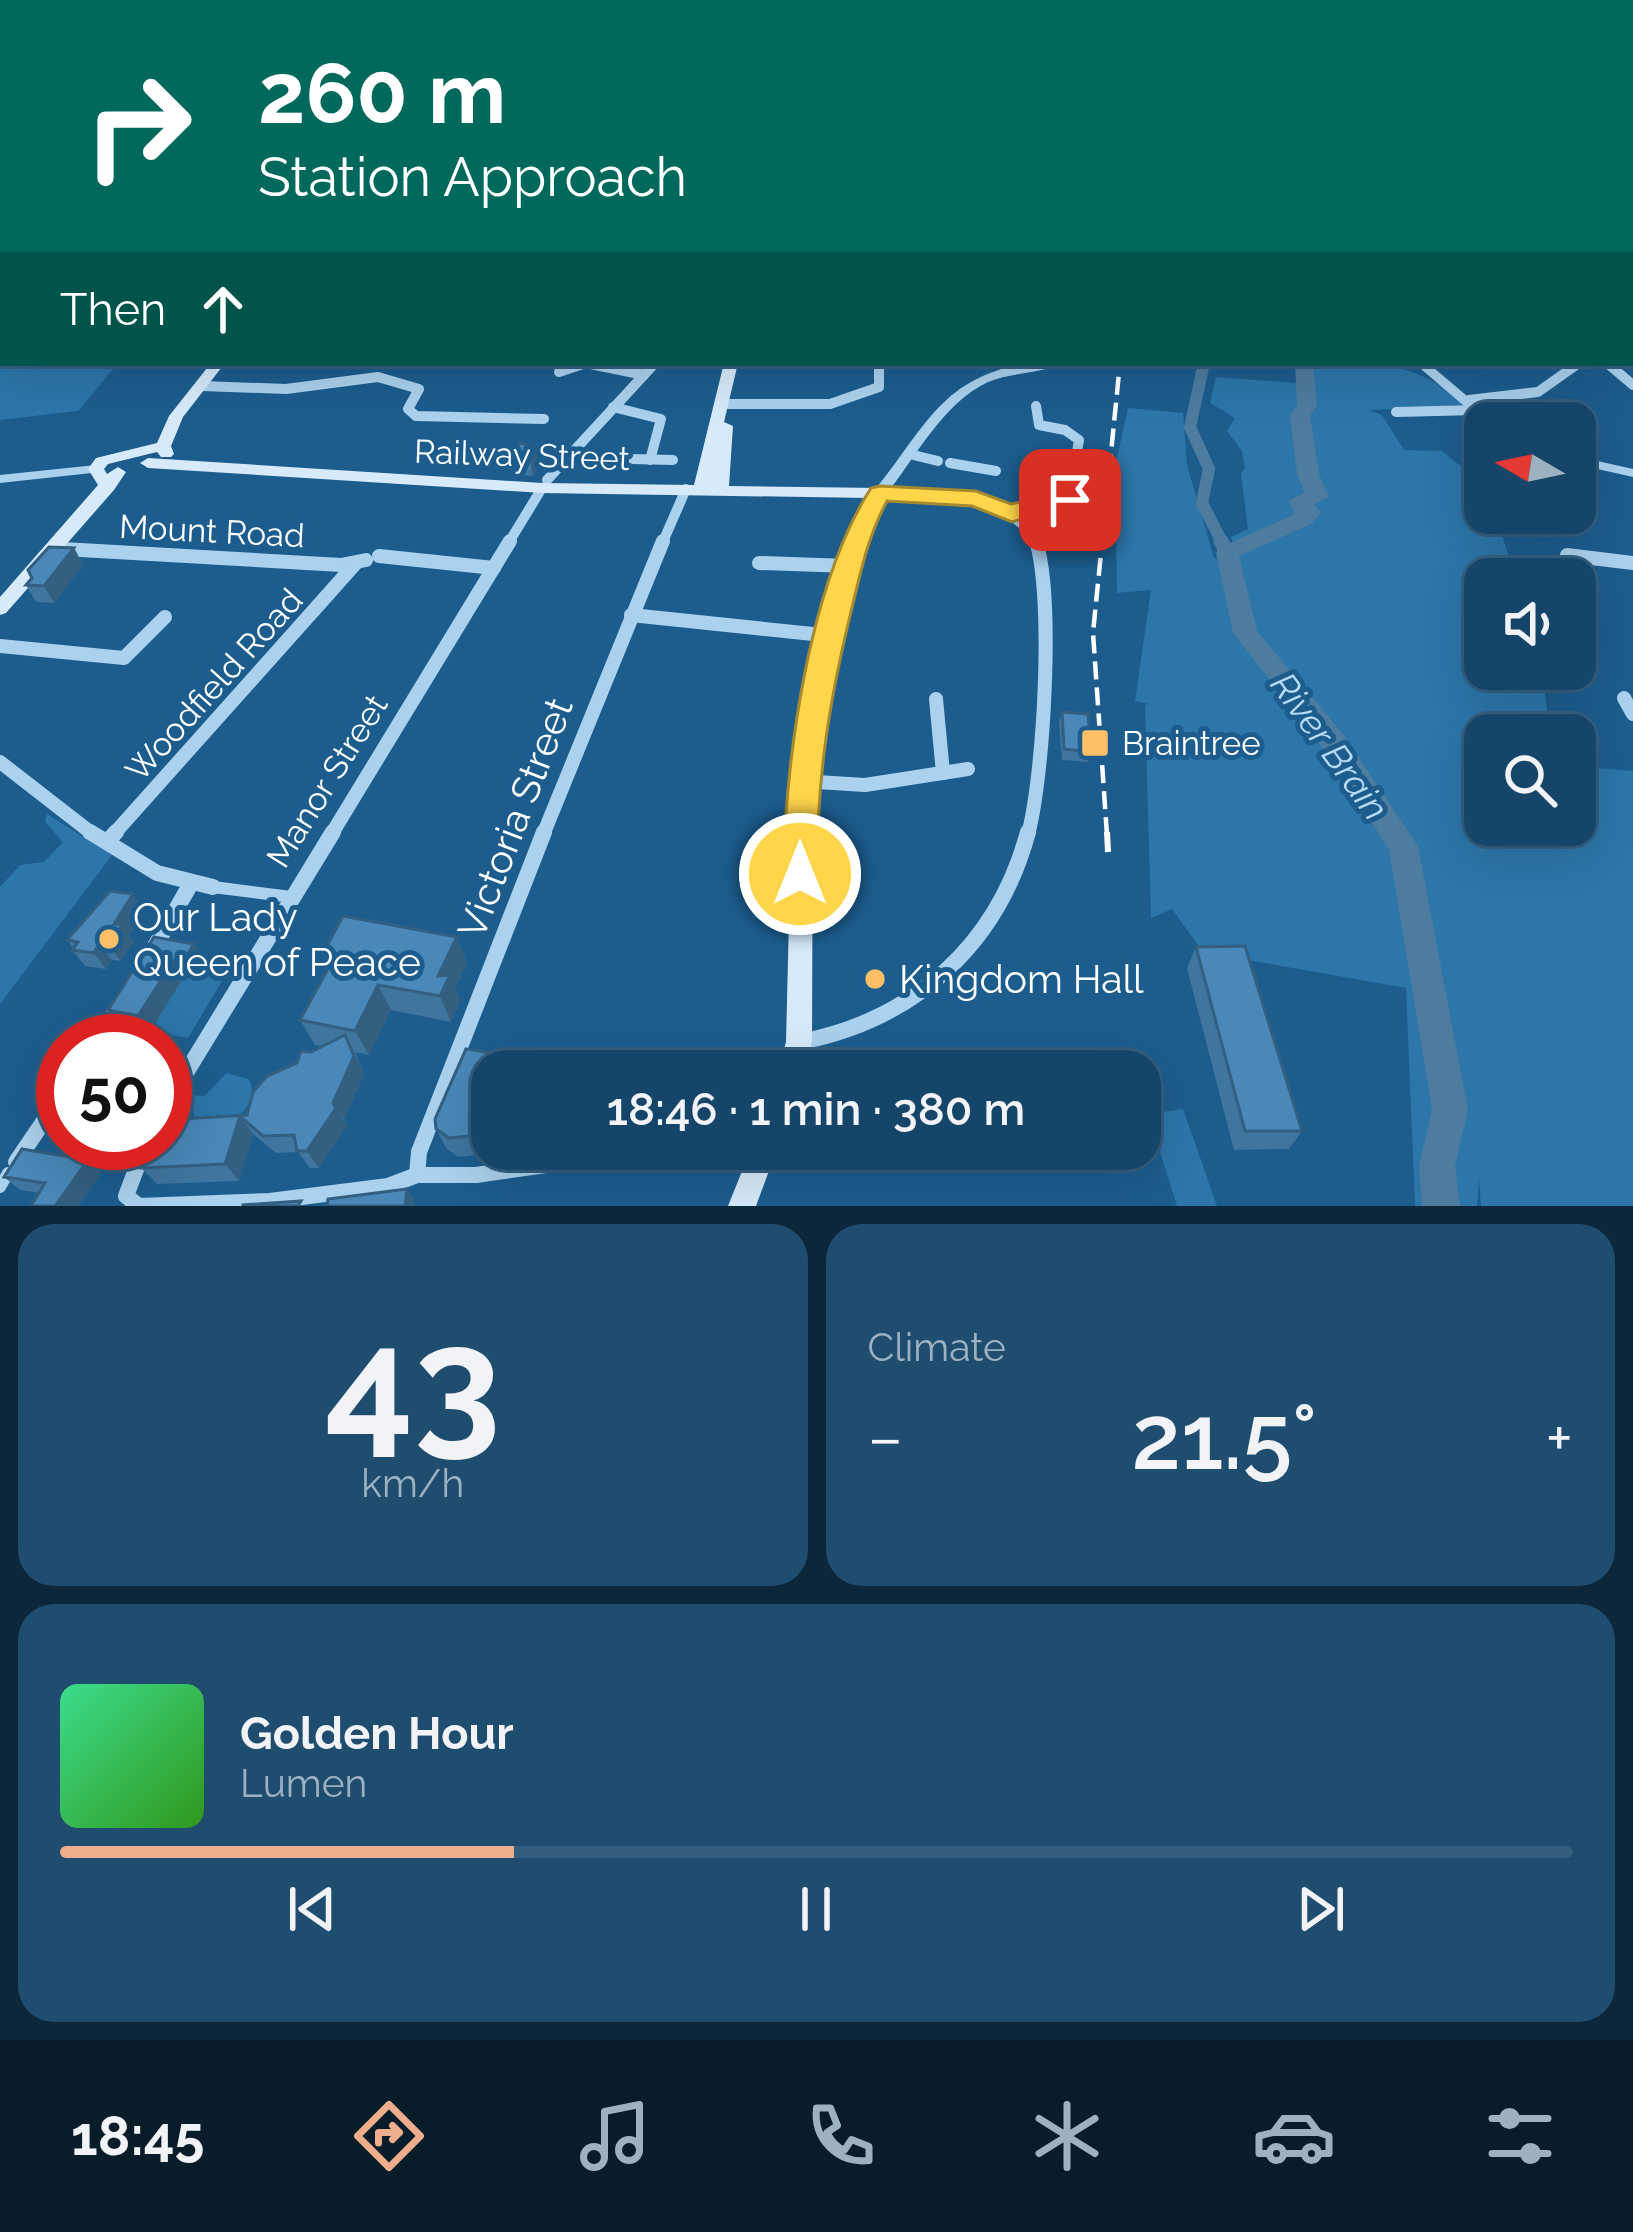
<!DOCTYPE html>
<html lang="en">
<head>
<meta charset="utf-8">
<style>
	body { margin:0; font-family:Raleway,sans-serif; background:#1e4d70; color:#f1f3f6; height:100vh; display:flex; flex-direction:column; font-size:45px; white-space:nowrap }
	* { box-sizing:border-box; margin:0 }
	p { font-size:39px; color:#9db1c1 }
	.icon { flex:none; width:66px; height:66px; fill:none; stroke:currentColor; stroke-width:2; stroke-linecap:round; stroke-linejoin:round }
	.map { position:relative; height:1206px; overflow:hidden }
	.panel { display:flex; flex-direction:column; gap:18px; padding:18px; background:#0c263a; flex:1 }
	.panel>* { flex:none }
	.top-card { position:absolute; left:0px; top:0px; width:1635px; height:366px; box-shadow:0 12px 48px #0002,0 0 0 3px #345e7e; background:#00695c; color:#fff; overflow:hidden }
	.needle { width:78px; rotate:279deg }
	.tools { position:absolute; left:1464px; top:402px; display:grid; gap:24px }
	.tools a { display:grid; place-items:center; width:132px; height:132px; border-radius:24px; background:#15466a; box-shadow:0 12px 48px #0002,0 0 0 3px #345e7e; font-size:60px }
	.speed { position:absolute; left:36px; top:1014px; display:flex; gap:24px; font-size:60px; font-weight:700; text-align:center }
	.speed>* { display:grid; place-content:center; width:156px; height:156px; border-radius:50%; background:#15466a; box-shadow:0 12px 48px #0002,0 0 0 3px #345e7e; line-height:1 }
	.speed .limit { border:18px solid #d22; background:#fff; color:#111 }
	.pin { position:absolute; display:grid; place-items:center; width:102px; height:102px; color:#fff; margin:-51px; border-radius:24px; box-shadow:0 6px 18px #0006 }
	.me { position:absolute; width:132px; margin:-66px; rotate:0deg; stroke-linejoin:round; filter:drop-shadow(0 0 9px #0008) }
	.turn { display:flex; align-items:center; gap:42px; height:252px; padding:0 60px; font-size:54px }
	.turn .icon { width:156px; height:156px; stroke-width:2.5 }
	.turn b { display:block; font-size:84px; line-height:102px }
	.then { display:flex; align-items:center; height:114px; padding:0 60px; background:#0003; gap:24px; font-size:45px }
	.big { font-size:90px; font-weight:600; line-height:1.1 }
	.panel .card { flex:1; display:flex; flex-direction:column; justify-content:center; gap:18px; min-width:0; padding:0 42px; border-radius:36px; background:#1e4d70 }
	.panel .dial { align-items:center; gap:0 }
	.dial b { font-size:156px; line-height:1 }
	.song { display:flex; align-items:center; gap:36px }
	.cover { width:144px; height:144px; border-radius:18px; background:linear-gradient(135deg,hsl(150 70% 55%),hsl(110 70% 35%)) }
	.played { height:12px; border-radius:6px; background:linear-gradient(90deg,#eead8d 30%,#345e7e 30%) }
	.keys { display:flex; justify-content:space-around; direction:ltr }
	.heat { display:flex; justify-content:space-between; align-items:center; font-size:66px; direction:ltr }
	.panel .tiles { flex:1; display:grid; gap:18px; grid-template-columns:1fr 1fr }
	.card:last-child { grid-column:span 2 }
	.trip { position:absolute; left:471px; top:1050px; width:690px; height:120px; border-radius:36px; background:#15466a; box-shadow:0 12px 48px #0002,0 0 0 3px #345e7e; font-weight:600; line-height:120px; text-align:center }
	.tab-bar { display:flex; height:192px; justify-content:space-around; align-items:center; background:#081c2a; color:#9db1c1 }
	.tab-bar .icon { width:84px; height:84px }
	.tab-bar .selected { color:#eead8d }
	.tab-bar b { font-size:54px; color:#f1f3f6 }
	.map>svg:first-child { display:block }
</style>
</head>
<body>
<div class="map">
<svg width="1633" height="1206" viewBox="0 0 1633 1206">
	<rect width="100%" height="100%" fill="#1c5d8e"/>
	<g fill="#2c76aa">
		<path d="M0,220L3,363H118L78,411L0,420Z"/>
		<path d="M1312,363C1383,363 1413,360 1469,407L1369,410L1382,415L1404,450L1442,451L1463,468L1479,509L1498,523L1516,579H1485V669H1542L1550,735H1485V825H1575V759L1585,767L1633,771V1206H1481L1479,1179L1477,1206H1415L1406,988L1203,952L1172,909L1151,918L1145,705L1149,704L1135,701L1151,590L1117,593L1115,467L1128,408L1183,413L1187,465L1214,558L1240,566L1231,537L1248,529L1241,473L1245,468L1242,451L1227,431L1235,418L1210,403L1216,377L1308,384Z"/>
		<path d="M47,814L112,855L0,1004V887L20,865L44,862L63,842L45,822Z"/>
		<path d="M205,959L232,964L188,1038L150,1031L185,975L194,976Z"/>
		<path d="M226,1073L248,1079C258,1094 248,1108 236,1118L195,1119L193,1109L186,1108L192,1095L205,1096Z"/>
		<path d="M1183,1109L1217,1206H1177L1148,1114Z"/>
	</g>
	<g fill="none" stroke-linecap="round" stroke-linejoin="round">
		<path stroke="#4e7c9f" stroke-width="12" d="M1204,363L1190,427L1209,469L1202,503L1223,544"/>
		<path stroke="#4e7c9f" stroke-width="15" d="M1221,541L1227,553"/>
		<g fill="#4e7c9f" fill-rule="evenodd">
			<rect x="1632" y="232" width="1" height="10"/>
			<path d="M1295,363H1313L1317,405L1310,416L1319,474L1329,497L1314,504L1321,513L1311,524L1239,556L1257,631L1343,734L1418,846L1468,1110L1455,1166L1460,1206H1422L1419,1166L1432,1110L1389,849L1323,748L1233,633L1216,553L1219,548L1295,514L1288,501L1305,493L1297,474L1290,416L1297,405Z"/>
		</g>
		<g stroke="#aad1ee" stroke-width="12">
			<path d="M213,887L291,897"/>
			<path d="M0,1187L8,1173"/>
		</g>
		<g stroke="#aad1ee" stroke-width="6">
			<path d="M710,0L723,3"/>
			<path d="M852,0L859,3"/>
			<path d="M922,0L928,3"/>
			<path d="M1567,1L1572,0"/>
			<path d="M12,3L17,0"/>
			<path d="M190,3L194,0"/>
			<path d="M596,3L600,0"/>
		</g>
		<g stroke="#aad1ee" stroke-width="10">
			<path d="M1607,363L1633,385"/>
			<path d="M559,372L586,363L644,375"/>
			<path d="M201,386L286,389L378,377L419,389L408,409L416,416L544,419"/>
			<path d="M1469,400L1538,392L1579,363"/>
			<path d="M725,404H830L879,387V363"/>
			<path d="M613,407L661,419L650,460"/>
			<path d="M1396,412L1477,410"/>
			<path d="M909,454L938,461"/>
			<path d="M631,459L673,460"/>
			<path d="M950,463L996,471"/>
			<path d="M547,480L655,363"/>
			<path d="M880,493C937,502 1005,487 1038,544"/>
			<path d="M1012,514L1026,505L1069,500L1079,440L1065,430L1039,425L1036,406"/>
			<path d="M508,544L542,488"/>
			<path d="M662,544L686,489"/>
		</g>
		<g stroke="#aad1ee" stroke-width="14">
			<path d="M63,549L341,565L366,560"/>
			<path d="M379,556L494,568"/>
			<path d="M759,563L849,566"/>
			<path d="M1572,565L1567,555L1633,563"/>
			<path d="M631,615L813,634"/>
			<path d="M0,646L124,658L165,617"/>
			<path d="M1624,698L1633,714"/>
			<path d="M936,699L943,773"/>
			<path d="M0,762L94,835"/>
			<path d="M801,781L865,785L968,769"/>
			<path d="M113,835L356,563"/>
			<path d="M331,835L510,541"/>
			<path d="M543,835L663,541"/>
			<path d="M1028,835C1044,774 1054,599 1036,541"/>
		</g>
		<g stroke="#aad1ee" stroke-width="16">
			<path d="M90,832L157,873L213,887"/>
			<path d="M108,841L116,832"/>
			<path d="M154,948L189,887"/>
			<path d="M97,1041L119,1006"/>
			<path d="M800,1042C915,1020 998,944 1028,832"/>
			<path d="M165,1107L333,832"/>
			<path d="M146,1143L126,1196L139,1206L270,1201L388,1186L417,1175H476L658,1149"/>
			<path d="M736,1149L760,1158"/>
			<path d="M16,1162L63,1093"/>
			<path d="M417,1175L419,1152L544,832"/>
		</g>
		<g fill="#aad1ee" fill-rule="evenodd">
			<path d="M0,18L3,19V24L0,23Z"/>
			<rect x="0" y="43" width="3" height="7"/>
			<path d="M3,188V194L0,195V189Z"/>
			<path d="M1030,363H1062C1041,374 1012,372 988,382C942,404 916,457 885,496H875L873,493L875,490C926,427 942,376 1030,363Z"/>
			<path d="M1414,363H1428L1499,423L1485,424Z"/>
			<path d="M1575,456L1633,469V477L1575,464Z"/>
			<path d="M96,465L101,466L103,469L101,472L0,483V475Z"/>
		</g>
		<g fill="#d6eafa" fill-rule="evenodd">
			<path d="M481,0H489L487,3H479Z"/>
			<rect x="1632" y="12" width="1" height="6"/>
			<path d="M211,363H225L183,417L171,446L174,454L171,457H161L157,452L108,464L104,469L107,474L118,467L126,472L114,490L6,613L0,615V597L98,485L88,469L96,458L157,443L169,416Z"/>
			<path d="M724,363H738L724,422L733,426L729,486L880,488L888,493L865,534L813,755L812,1042L804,1071H778L786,1042L793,755L849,534L869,498L542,493L148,468L140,463L148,458L542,483L694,485Z"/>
			<path d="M751,1149H777L756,1206H728Z"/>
		</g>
		<path stroke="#fff" stroke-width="4.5" stroke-dasharray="18 8" stroke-linecap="butt" d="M1107,835L1093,633L1120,363"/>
		<path stroke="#fff" stroke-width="6" stroke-dasharray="28 12" stroke-linecap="butt" d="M1107,832L1108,852"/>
	</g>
	<g fill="#3f759e">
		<path d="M519,443L540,463L533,476L515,474L512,458Z"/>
		<path d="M74,548L83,565L54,603L36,602L26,585Z"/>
		<path d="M1062,712L1091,752L1088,762L1062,760L1059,722Z"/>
		<path d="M145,910L129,935L134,941L121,961L112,960L106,969L85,966L72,950L73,948L67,940Z"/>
		<path d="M457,937L467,963L455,988L460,1000L451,1022L391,1010L369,1055L355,1052L364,1074L344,1120L347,1126L319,1168H310L298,1152L276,1153L253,1134L239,1181L157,1184L141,1168L247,1115L297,1063L323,1046L315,1045L300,1020L330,966L323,953Z"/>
		<path d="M194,944L205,959L194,977L185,975L150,1031L121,1026L108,1010Z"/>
		<path d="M1196,947L1302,1131L1289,1149L1234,1150L1187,968Z"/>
		<path d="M466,1049L522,1057L527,1071H492V1149H527L458,1157L446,1148L436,1129L435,1119Z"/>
		<path d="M101,1173L78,1206H31L39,1193L20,1190L4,1177Z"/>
	</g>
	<g fill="#335f81">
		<path d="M537,447L540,463L533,476L530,460Z"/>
		<path d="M74,548L83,565L54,603L44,586Z"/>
		<path d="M133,894L145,910L129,935L134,941L121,961L109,946L114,924Z"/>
		<path d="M457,937L467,963L455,988L460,1000L451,1022L440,996L438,976Z"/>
		<path d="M99,944L112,960L106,969L94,953Z"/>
		<path d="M194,944L205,959L194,977L183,961Z"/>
		<path d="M174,960L185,975L150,1031L138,1016Z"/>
		<path d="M378,985L391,1010L369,1055L355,1031Z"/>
		<path d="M345,1035L364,1074L344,1120L333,1103Z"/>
		<path d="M336,1108L347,1126L319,1168L307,1151Z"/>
		<path d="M240,1116L253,1134L239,1181L225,1164Z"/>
		<path d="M88,1160L101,1173L78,1206H55Z"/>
		<path d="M407,1189L414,1200L413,1206H405Z"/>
	</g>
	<g fill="#4988b8" stroke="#335f81" stroke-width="3">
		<path d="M444,0H463L461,3H442Z"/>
		<path d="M519,443L537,447L530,460L512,458Z"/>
		<path d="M49,547L74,548L44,586L26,585L32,578L28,570Z"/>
		<path d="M1062,712L1088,714L1091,752L1064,749Z"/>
		<path d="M110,891L133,894L114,924L122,925L109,946L99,944L94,953L72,950L78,942L67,940Z"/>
		<path d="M343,916L457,937L438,976L450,975L440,996L378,985L355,1031L300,1020L335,956L323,953Z"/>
		<path d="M154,937L194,944L183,961L174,960L138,1016L108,1010Z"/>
		<path d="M1245,946L1302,1131H1245L1196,947Z"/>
		<path d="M345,1035L354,1056L333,1103L336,1108L307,1151H297L294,1135L263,1136L240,1116L225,1164L141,1168L150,1143H165V1120L247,1115L253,1092L267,1076L297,1063L301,1051L311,1052Z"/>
		<path d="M466,1049L522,1057L519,1071H492V1134L449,1138L436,1129L435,1119Z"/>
		<path d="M22,1149L88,1160L55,1206H31L45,1183L4,1177Z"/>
		<path d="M407,1189L405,1206H327L328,1199Z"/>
		<path d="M301,1201L298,1206H243V1205Z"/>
	</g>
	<path fill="#ffd54a" stroke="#a68a30" stroke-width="3" d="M880,486L976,491L1011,504L1070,492L1082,500L1012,522L972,506L887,501C867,538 860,575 850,616C828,707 817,780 817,874L812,884L800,888L788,884L783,874C786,759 808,586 871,488Z"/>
	<g fill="#febf67" stroke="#1c5d8e" stroke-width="4.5">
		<rect x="1080" y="728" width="30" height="30" rx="6"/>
		<circle cx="109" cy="939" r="12"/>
		<circle cx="875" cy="979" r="12"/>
	</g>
	<g text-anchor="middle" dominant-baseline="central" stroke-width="10" stroke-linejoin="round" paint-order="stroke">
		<g font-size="33" fill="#fff" stroke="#1c5d8e">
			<text transform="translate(522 455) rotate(2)">Railway Street</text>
			<text transform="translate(212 531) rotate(3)">Mount Road</text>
			<text transform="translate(214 685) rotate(-48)">Woodfield Road</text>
			<text transform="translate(327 781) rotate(-58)">Manor Street</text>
		</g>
		<g font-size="33" fill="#fff" stroke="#1c5d8e" text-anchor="start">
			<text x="1122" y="743">Braintree</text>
		</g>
		<g font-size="36" font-style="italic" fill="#b6dbf5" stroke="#1c5d8e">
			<text transform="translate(1330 746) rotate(54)">River Brain</text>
		</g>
		<g font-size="39" fill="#fff" stroke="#1c5d8e">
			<text transform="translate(515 818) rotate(-69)">Victoria Street</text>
		</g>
		<g font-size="39" fill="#fff" stroke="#1c5d8e" text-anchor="start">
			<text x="133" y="917">Our Lady<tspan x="133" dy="45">Queen of Peace</tspan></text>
			<text x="899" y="979">Kingdom Hall</text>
		</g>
	</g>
</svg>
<div class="tools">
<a><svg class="needle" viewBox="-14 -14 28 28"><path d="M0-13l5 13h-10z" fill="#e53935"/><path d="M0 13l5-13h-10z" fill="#9db1c1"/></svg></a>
<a><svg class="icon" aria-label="sound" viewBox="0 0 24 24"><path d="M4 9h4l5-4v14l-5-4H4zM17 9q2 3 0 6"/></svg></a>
<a><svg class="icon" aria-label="search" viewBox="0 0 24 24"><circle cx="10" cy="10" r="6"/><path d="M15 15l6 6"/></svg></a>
</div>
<div class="speed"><div class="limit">50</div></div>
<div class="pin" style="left:1070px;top:500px;background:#d93025"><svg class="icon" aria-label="arrive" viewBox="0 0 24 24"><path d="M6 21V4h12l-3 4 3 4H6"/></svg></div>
<svg class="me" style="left:800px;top:874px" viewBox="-20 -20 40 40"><circle r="17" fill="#ffd54a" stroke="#fff" stroke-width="3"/><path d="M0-11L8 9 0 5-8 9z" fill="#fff"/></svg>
<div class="trip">18:46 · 1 min · 380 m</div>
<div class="top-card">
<div class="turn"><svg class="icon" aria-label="right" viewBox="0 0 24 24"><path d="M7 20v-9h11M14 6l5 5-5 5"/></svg><div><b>260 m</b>Station Approach</div></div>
<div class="then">Then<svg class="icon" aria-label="ahead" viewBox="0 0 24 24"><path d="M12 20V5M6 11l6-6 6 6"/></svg></div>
</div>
</div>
<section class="panel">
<div class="tiles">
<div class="card dial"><b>43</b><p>km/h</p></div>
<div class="card"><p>Climate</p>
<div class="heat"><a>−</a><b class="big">21.5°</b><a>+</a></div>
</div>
<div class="card">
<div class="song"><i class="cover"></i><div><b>Golden Hour</b><p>Lumen</p></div></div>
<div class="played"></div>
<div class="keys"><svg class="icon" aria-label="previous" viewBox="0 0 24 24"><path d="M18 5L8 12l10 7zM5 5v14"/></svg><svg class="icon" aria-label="pause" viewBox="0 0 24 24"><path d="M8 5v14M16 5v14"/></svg><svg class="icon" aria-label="next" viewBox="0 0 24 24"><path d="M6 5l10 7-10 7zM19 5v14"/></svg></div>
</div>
</div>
</section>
<nav class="tab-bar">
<b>18:45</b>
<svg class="icon selected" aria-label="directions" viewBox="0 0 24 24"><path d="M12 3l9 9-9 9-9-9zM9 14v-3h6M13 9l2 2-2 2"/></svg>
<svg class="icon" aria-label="music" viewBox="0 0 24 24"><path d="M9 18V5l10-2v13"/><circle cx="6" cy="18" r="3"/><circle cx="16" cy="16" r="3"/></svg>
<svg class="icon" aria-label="phone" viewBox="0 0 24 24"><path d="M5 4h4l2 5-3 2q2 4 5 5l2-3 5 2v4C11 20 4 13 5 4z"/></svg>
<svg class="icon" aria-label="climate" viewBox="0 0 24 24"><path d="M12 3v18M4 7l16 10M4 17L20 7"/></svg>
<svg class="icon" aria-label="car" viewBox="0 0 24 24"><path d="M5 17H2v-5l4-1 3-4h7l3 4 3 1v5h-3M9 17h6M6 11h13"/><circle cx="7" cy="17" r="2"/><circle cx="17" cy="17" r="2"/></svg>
<svg class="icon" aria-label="filters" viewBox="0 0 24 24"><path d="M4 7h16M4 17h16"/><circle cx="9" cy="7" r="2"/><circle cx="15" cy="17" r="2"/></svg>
</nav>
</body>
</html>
